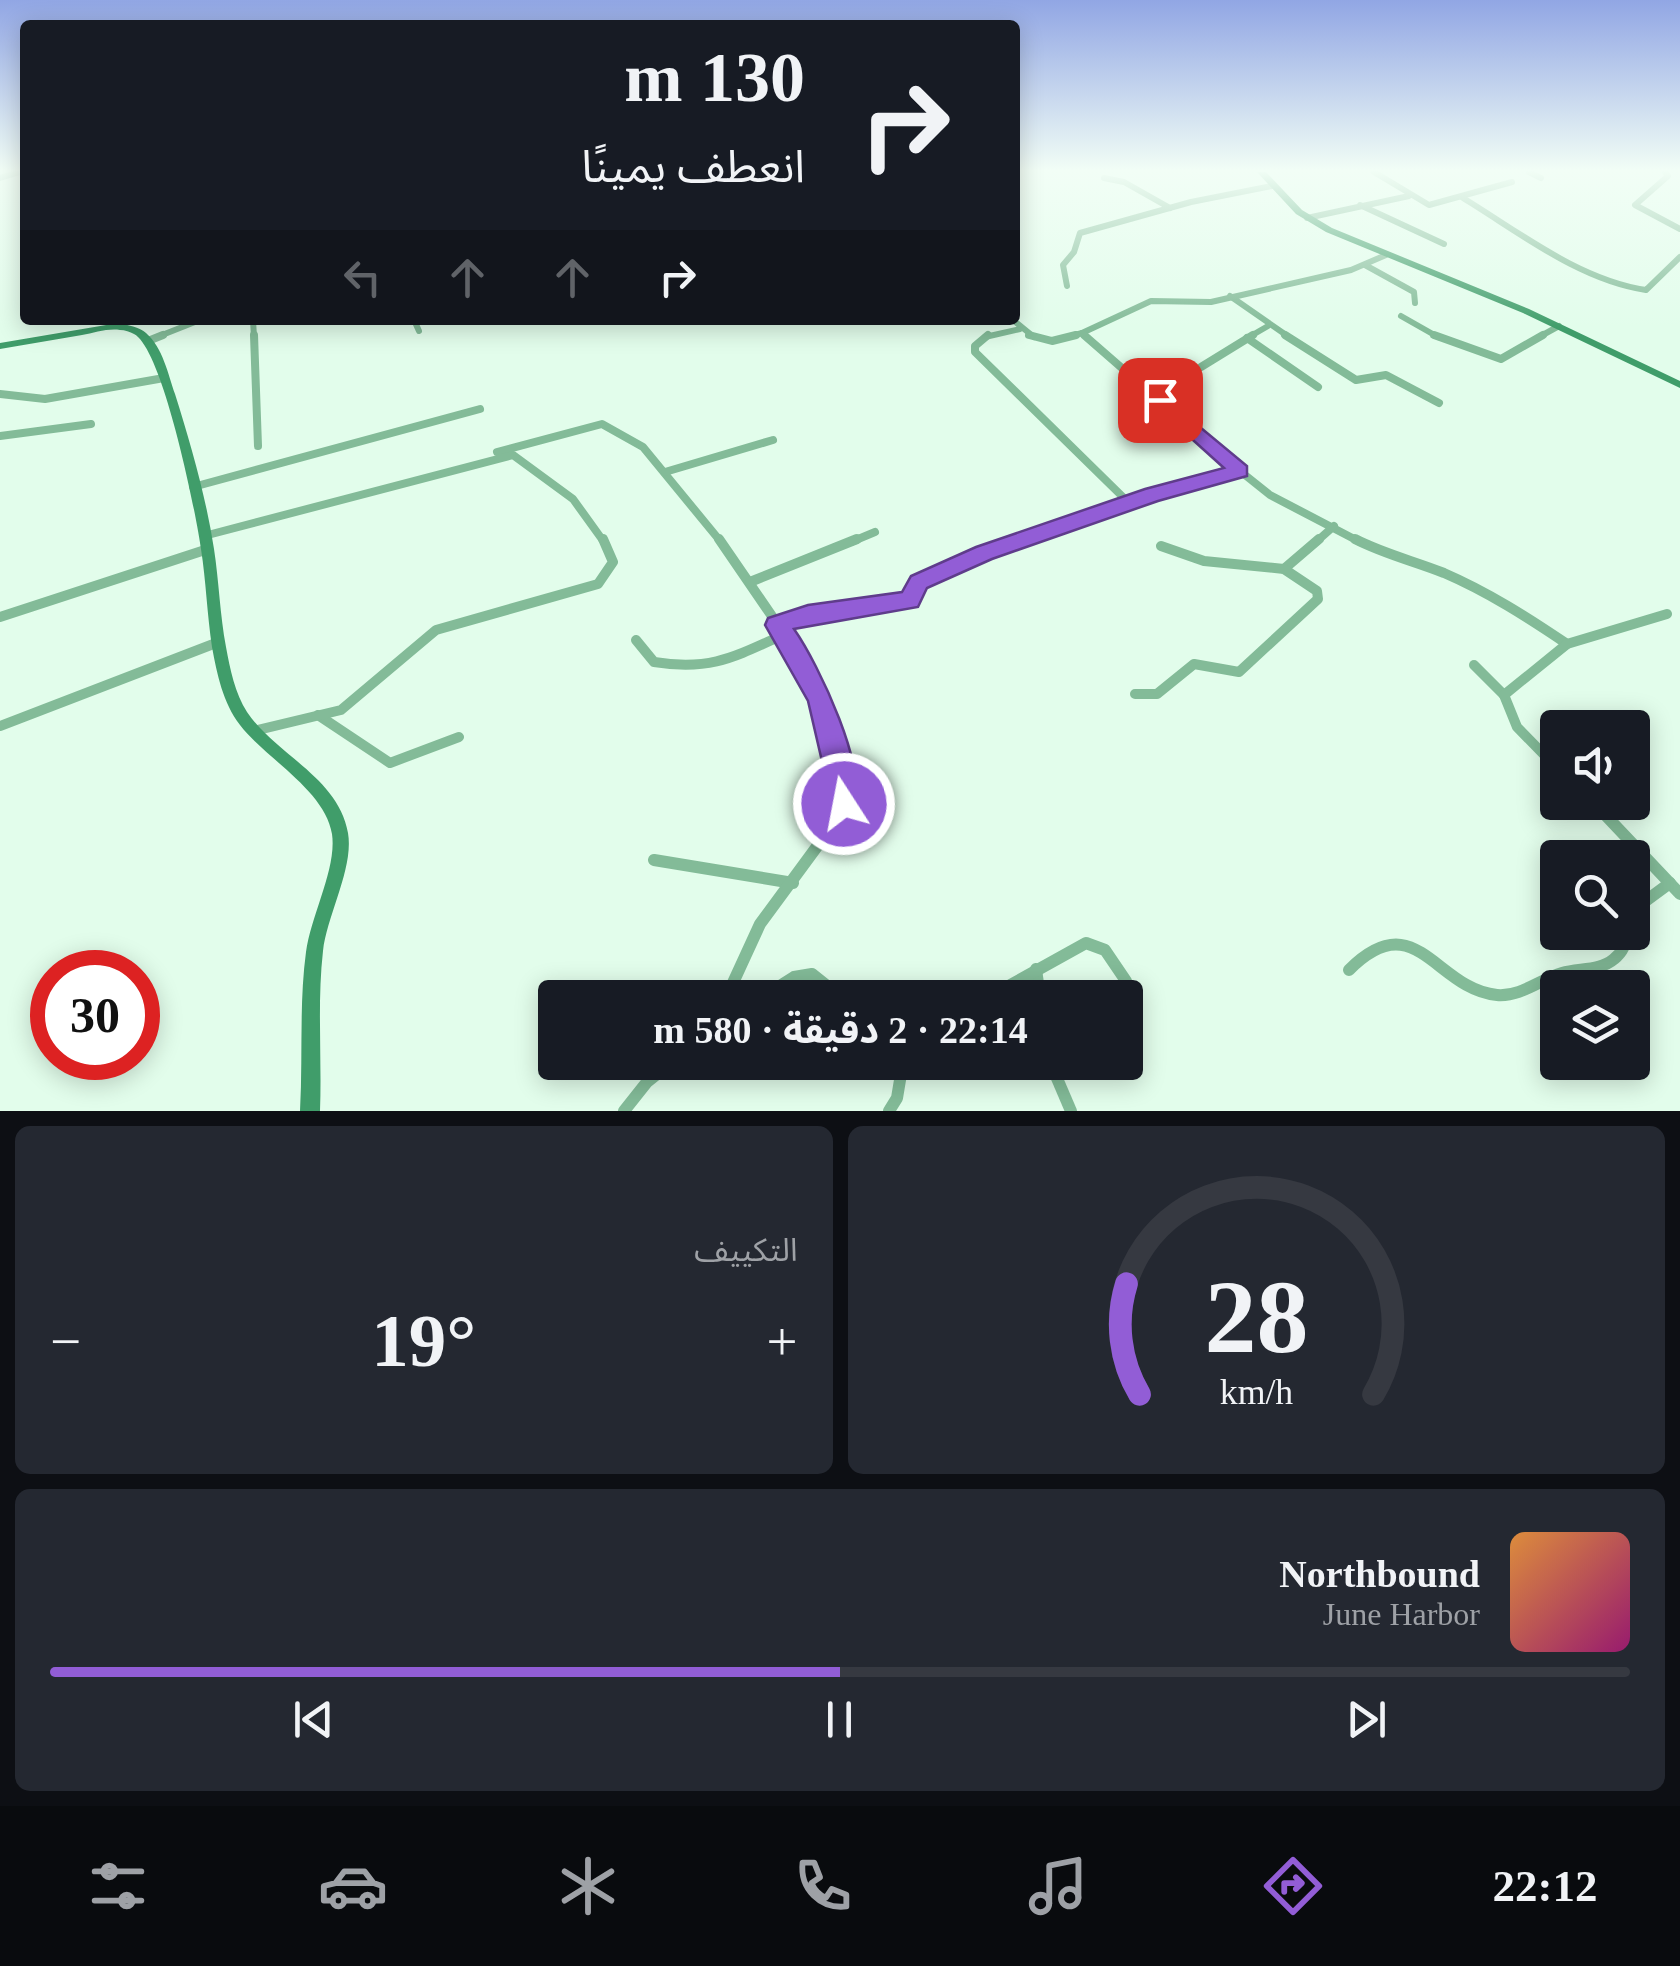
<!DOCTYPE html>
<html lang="ar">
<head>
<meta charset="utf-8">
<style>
	body { margin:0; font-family:"Times New Roman","Noto Sans Arabic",serif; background:#242831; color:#f1f3f6; direction:rtl; height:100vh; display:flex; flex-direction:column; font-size:38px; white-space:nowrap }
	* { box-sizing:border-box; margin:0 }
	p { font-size:32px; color:#9ea1a6 }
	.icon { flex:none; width:55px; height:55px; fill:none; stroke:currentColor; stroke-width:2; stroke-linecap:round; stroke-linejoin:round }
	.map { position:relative; height:1111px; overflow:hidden; direction:ltr }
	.panel { display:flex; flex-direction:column; gap:15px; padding:15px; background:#0d0f14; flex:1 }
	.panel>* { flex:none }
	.guide { position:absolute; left:20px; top:20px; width:1000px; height:305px; border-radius:10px; box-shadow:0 5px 25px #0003; direction:rtl; background:#171b24; color:#f1f3f6; overflow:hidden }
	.fabs { position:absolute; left:1540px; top:710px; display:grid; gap:20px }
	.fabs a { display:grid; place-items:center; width:110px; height:110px; border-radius:10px; background:#171b24; box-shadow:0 5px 25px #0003; font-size:50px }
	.speed { position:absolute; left:30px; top:950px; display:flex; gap:20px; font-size:50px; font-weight:700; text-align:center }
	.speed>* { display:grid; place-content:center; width:130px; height:130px; border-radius:50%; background:#171b24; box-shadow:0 5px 25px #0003; line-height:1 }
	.speed .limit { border:15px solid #d22; background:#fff; color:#111 }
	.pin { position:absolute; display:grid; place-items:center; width:85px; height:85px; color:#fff; margin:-42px; border-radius:20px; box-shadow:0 5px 15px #0006 }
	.me { position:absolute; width:110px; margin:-55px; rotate:349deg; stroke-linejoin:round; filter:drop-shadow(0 0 8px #0008) }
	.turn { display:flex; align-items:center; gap:35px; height:210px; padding:0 50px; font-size:45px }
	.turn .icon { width:130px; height:130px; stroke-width:2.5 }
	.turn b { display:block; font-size:70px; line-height:85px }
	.lanes { display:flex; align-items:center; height:95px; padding:0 50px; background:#0003; justify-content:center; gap:50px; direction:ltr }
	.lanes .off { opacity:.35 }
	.big { font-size:75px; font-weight:700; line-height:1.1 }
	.panel .tile { flex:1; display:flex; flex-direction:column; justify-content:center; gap:15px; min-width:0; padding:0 35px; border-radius:15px; background:#242831 }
	.panel .dial { align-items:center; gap:0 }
	.dial svg { height:260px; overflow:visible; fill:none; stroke:#363941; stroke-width:7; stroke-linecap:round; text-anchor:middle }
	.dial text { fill:#f1f3f6; stroke:none }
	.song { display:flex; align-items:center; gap:30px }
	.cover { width:120px; height:120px; border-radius:15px; background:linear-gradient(135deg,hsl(30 70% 55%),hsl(320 70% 35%)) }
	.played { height:10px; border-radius:5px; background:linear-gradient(90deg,#925dd6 50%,#363941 50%) }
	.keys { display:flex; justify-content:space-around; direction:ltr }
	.heat { display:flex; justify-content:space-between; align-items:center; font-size:55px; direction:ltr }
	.panel .tiles { flex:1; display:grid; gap:15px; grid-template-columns:1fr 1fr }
	.tile:last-child { grid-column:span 2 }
	.trip { position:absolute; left:538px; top:980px; width:605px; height:100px; border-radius:10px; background:#171b24; box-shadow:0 5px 25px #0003; font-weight:700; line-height:100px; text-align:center; direction:rtl }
	.dock { display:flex; height:160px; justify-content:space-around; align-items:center; background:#090b0e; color:#9ea1a6 }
	.dock .icon { width:70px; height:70px }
	.dock .active { color:#925dd6 }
	.dock b { font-size:45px; color:#f1f3f6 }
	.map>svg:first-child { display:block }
</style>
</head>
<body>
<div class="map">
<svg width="1680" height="1111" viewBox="0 0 1680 1111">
	<rect width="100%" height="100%" fill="#e2fdeb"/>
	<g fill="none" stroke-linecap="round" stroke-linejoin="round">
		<g stroke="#83bb98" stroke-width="6">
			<path d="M1374,172L1429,205L1512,182"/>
			<path d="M1529,172L1541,178"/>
			<path d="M1665,172L1668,176L1635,205L1680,229"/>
			<path d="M0,178L20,172"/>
			<path d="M1104,178L1124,182L1170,208"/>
			<path d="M1463,198C1519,232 1579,280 1646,290L1680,257"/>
			<path d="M1360,205L1444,244"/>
			<path d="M1307,218L1409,196"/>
			<path d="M1365,265L1414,292L1415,303"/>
			<path d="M1067,286L1063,265L1074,252L1080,233L1191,202L1272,186"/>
			<path d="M1230,296L1289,337"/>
			<path d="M1401,316L1438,337"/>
			<path d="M253,320L254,337"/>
			<path d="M414,320L419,331"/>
			<path d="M1013,320L1034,337"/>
			<path d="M157,337L200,320"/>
			<path d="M985,337L1020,329"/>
			<path d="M1068,337L1082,333"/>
			<path d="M1087,337L1082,333L1151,301L1211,302L1351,270L1386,255"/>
			<path d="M1249,337L1268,326"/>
			<path d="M1539,337L1559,326"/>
		</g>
		<g stroke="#83bb98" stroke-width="8">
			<path d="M254,335L258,446"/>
			<path d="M988,335L975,346V352L1129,503"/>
			<path d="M1029,335L1052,341L1076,335"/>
			<path d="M1285,335L1356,380L1386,375L1439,403"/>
			<path d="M1434,335L1501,359L1543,335"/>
			<path d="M1247,338L1318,387"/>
			<path d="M148,341L163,335"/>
			<path d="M1201,367L1253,335"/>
			<path d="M0,394L45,399L164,378"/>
			<path d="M0,436L91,424"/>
			<path d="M497,452L602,424L643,447L721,542"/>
			<path d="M1240,471L1270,495L1360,542"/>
			<path d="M665,472L773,440"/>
			<path d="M193,487L480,409"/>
			<path d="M204,536L513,455L573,499L604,542"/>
			<path d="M851,542L875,532"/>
			<path d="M1017,542L1240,471L1084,335"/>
			<path d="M1316,542L1334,526"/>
		</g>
		<g stroke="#83bb98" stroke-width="10">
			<path d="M719,539L802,660L821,701L844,785L842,796"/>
			<path d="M1355,539C1384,554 1414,561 1444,573C1488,592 1527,617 1567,644"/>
			<path d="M1284,569L1319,539"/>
			<path d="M750,582L857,539"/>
			<path d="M0,617L208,549"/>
			<path d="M777,625L808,615L909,600L919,582L1024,539"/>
			<path d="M636,640L654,662C711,671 734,657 785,634"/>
			<path d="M1474,665L1504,695"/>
			<path d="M1135,694H1157L1194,664L1239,672L1318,599L1317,591L1284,569L1204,561L1161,546"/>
			<path d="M318,715L390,763L459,737"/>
			<path d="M0,726L216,643"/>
			<path d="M254,731L341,710L436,630L598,584L613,562L603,539"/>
			<path d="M1558,769L1517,727L1504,695L1567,644L1667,614"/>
		</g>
		<g stroke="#83bb98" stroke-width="12">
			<path d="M1593,802L1680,894"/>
			<path d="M654,860L793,883"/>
			<path d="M1632,911L1670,883"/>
			<path d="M1036,969L1040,998"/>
			<path d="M1349,970C1416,903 1435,989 1497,995C1521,997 1541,979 1562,973C1579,968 1600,971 1614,959C1623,952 1626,943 1628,932"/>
			<path d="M726,998L760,924L838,818L842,793"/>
			<path d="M761,998L794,977L812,974L842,998"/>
			<path d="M987,998L1086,943L1105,950L1126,981"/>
			<path d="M897,1062L902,1068L911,1062"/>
			<path d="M1050,1062L1071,1111"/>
			<path d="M624,1111L647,1082L672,1062"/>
			<path d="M889,1111L897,1098L902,1068"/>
		</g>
		<g fill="#409d6a" fill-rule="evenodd">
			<path d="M1257,172H1266L1302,210L1332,228L1529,309L1680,381V388L1523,313L1326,232L1296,214Z"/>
			<path d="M118,323C127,325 140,327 146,333C163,348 168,374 175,394C191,445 206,497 214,549C219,582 220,615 226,647C230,669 235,693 247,712C276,755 338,777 348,833C354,868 327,915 323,951C317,1004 322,1058 320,1111H300C303,1058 299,1004 306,952C311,915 337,868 332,834C325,790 266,759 240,725C223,703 217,674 212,647C207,614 206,581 201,549C196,513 163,349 134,334C130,332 125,330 120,330C108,328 94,333 82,335C55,340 27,344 0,349V343Z"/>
		</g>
	</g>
	<linearGradient id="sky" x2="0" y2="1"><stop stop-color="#91a6e4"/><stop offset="0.52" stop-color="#f2fef6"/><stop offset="1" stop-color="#f2fef6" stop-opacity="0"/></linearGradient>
	<rect width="1680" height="328" fill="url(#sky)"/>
	<path fill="#925dd6" stroke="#5f3c8b" stroke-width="2.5" d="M1160,394L1247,466V476L1158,501L992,559L927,588L918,607L794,629C818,663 871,773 853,813L844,817L834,813L808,701L765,625L768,618L808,605L902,592L911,576L976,547L1145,489L1224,468L1154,405L1151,400Z"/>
</svg>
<div class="fabs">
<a><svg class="icon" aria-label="sound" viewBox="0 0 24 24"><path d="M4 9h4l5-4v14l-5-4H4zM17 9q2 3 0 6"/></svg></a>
<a><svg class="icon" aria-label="search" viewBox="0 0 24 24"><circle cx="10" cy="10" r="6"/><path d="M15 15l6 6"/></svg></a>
<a><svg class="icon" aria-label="layers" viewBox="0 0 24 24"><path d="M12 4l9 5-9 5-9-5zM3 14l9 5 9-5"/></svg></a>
</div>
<div class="speed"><div class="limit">30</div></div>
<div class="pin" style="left:1160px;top:400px;background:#d93025"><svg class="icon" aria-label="arrive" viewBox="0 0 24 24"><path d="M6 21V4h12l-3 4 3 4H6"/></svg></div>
<svg class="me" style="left:844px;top:804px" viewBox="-20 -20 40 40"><circle r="17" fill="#925dd6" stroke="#fff" stroke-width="3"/><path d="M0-11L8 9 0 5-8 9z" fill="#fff"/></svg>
<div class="trip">22:14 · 2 دقيقة · 580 m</div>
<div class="guide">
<div class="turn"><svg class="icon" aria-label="right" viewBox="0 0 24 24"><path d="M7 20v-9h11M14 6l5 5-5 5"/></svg><div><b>130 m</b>انعطف يمينًا</div></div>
<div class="lanes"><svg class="icon off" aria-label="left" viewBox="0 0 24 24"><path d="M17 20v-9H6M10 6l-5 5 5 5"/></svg><svg class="icon off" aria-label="ahead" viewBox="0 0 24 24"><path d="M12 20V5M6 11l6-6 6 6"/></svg><svg class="icon off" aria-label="ahead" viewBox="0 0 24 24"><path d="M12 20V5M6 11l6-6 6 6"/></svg><svg class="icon" aria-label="right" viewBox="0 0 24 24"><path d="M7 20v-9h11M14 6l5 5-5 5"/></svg></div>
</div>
</div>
<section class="panel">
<div class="tiles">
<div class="tile dial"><svg viewBox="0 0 100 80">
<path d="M14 69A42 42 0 1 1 86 69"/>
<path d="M14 69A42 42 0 0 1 10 35" stroke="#925dd6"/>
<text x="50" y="56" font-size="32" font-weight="700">28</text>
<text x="50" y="72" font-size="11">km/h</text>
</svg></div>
<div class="tile"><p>التكييف</p>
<div class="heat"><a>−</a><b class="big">19°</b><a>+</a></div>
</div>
<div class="tile">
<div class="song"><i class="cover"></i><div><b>Northbound</b><p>June Harbor</p></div></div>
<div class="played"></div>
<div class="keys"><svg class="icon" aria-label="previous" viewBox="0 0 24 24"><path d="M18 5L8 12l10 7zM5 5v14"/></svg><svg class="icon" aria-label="pause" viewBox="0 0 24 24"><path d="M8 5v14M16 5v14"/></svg><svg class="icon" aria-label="next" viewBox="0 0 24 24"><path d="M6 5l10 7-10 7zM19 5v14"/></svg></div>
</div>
</div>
</section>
<nav class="dock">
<b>22:12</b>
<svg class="icon active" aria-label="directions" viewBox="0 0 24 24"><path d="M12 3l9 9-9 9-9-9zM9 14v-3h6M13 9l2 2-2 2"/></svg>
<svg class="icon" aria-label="music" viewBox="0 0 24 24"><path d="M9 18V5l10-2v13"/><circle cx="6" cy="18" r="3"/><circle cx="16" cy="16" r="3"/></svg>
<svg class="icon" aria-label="phone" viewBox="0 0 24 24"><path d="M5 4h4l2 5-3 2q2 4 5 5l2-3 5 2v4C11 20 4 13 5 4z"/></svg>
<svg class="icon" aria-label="climate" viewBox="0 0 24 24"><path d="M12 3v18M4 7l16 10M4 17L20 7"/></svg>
<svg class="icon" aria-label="car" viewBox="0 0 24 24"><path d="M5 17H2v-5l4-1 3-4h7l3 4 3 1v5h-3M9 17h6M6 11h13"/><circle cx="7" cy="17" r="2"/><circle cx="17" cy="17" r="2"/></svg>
<svg class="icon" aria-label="filters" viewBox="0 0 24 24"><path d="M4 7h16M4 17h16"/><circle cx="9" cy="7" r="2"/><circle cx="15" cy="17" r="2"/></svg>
</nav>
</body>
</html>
